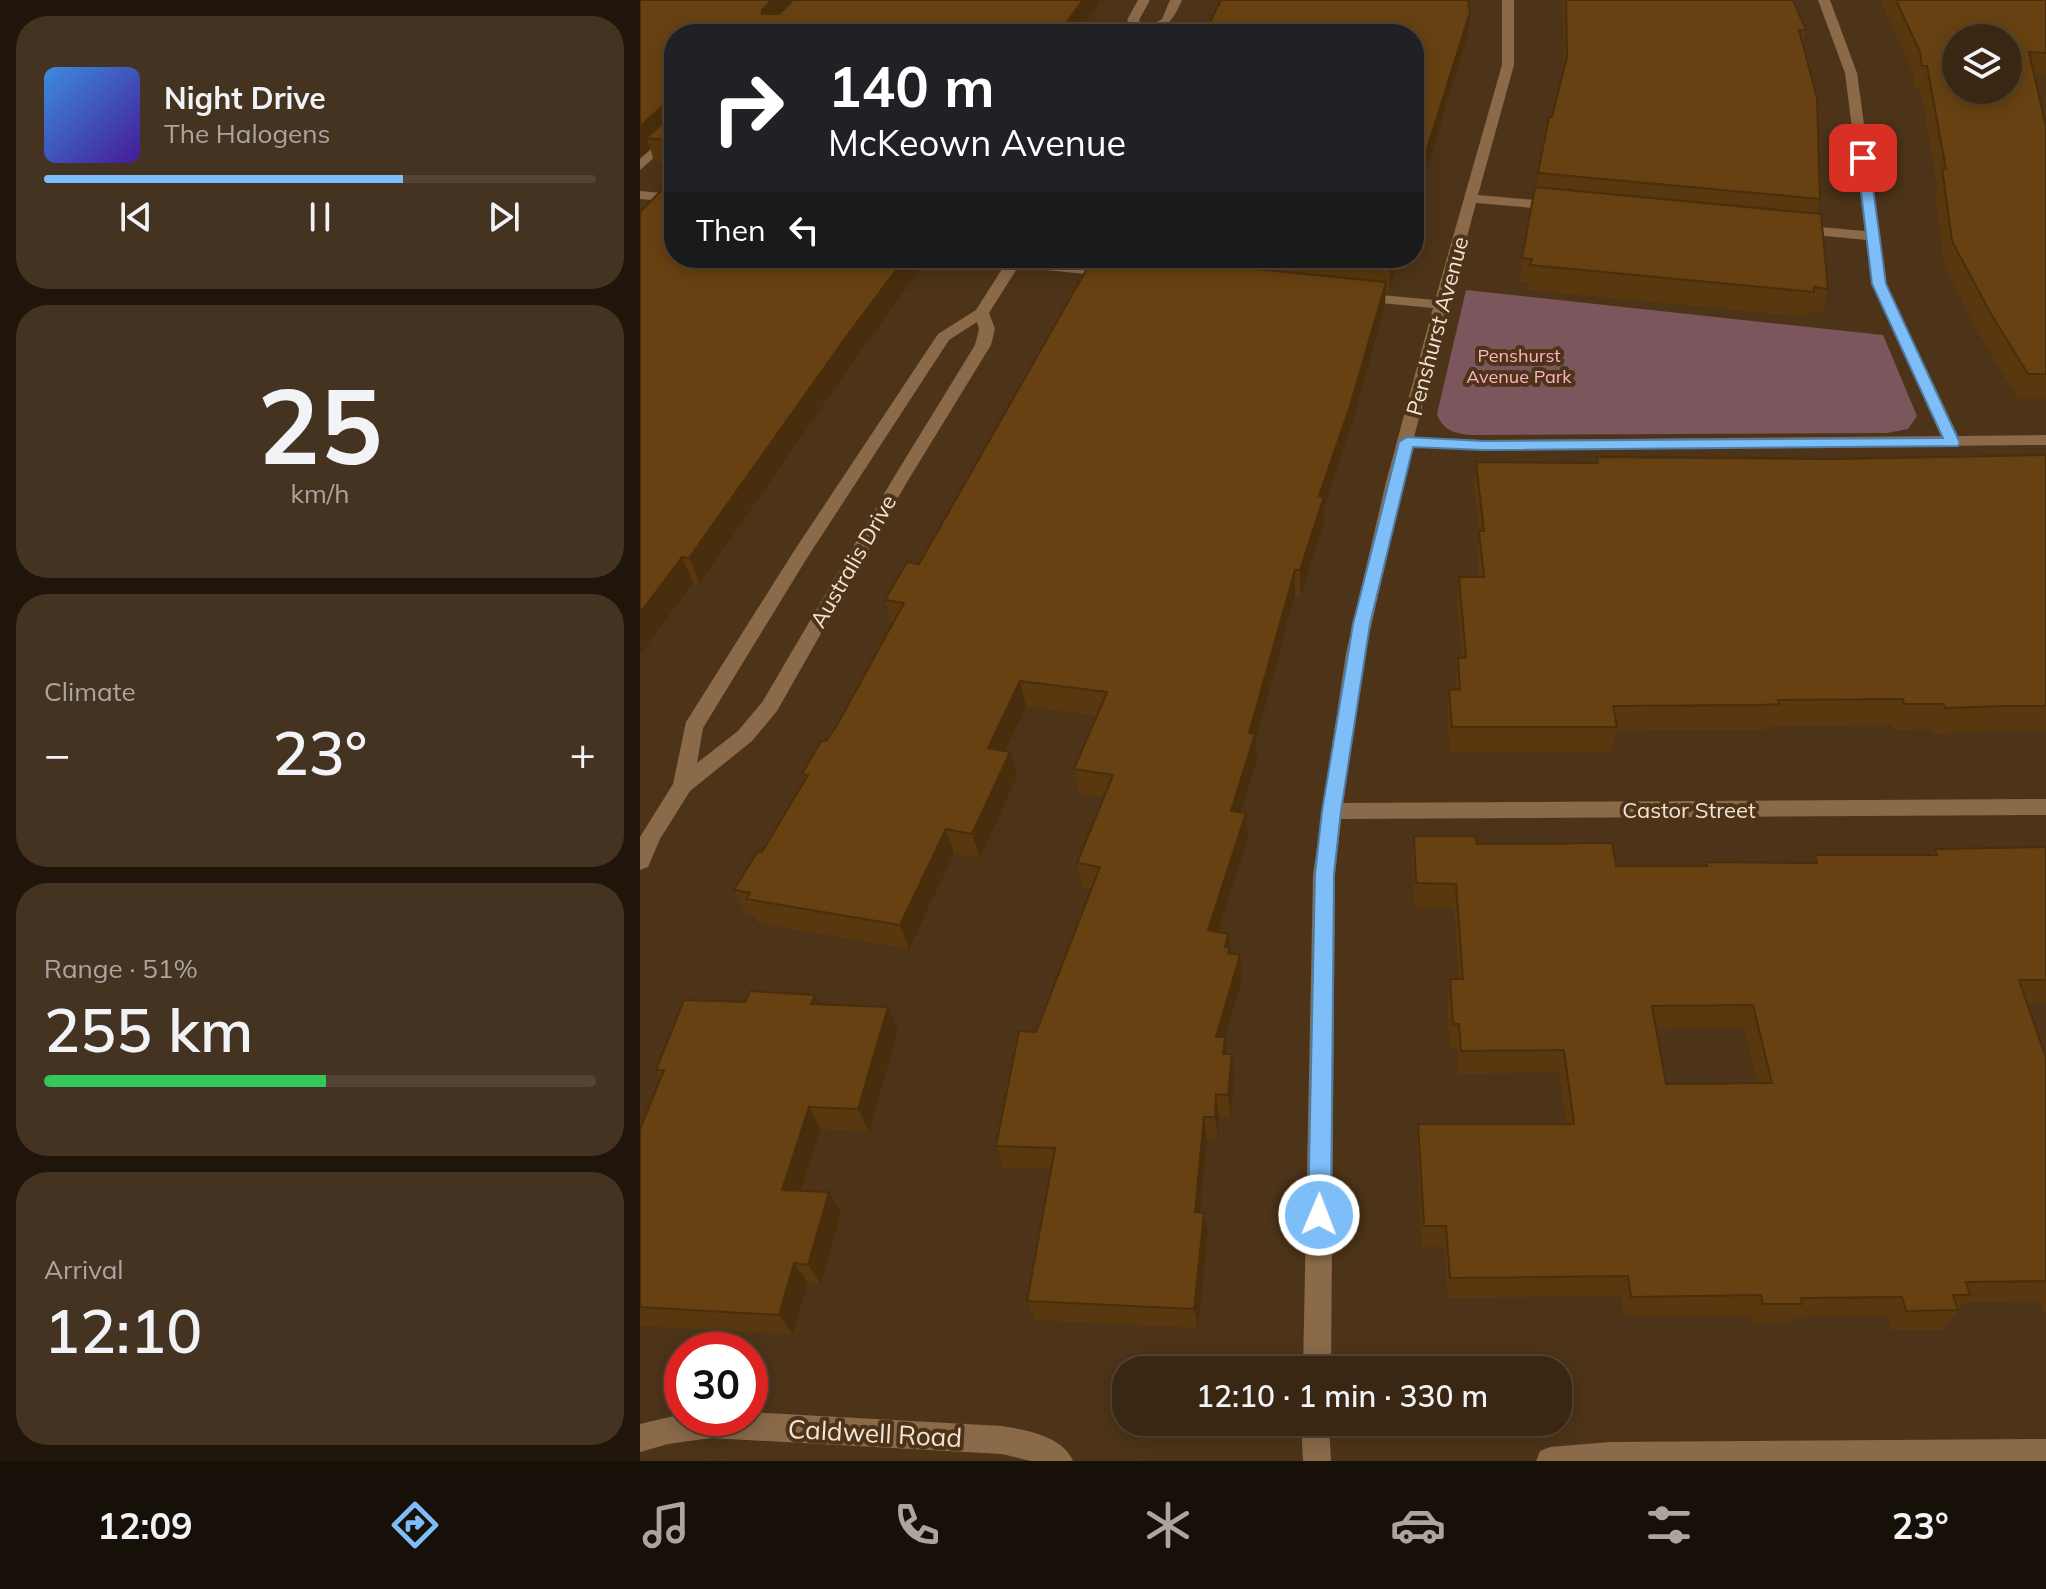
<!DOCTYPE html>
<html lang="en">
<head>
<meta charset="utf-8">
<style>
	body { margin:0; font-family:Mulish,sans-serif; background:#453321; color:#f1f3f6; height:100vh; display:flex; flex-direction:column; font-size:30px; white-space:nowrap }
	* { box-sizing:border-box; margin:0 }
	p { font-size:26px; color:#aba5a0 }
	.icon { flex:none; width:44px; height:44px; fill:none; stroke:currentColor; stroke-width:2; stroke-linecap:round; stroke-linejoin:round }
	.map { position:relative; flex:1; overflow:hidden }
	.drawer { display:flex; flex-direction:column; gap:16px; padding:16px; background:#20150a; width:640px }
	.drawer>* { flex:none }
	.guide { position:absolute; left:24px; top:24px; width:760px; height:244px; border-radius:32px; box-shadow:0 4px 20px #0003,0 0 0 2px #544433; background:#202124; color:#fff; overflow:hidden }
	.tools { position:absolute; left:1302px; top:24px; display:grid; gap:16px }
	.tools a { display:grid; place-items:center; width:80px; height:80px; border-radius:50%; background:#3a2713; box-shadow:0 4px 20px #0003,0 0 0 2px #544433; font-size:40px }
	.speed { position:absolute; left:24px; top:1332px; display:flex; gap:16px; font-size:40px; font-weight:700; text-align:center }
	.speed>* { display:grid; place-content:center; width:104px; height:104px; border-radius:50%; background:#3a2713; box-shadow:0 4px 20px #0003,0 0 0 2px #544433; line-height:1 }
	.speed .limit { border:12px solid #d22; background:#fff; color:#111 }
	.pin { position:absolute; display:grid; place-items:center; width:68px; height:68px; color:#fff; margin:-34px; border-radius:16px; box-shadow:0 4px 12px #0006 }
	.me { position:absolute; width:88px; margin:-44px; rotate:1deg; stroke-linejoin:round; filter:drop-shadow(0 0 6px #0008) }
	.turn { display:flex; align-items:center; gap:28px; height:168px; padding:0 32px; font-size:36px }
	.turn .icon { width:104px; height:104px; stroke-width:2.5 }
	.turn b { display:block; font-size:56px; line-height:68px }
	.then { display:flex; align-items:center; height:76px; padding:0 32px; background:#0003; gap:16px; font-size:30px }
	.big { font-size:60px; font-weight:600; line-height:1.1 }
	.drawer .tile { flex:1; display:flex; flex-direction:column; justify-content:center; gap:12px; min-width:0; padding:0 28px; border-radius:32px; background:#453321 }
	.drawer .dial { align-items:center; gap:0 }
	.dial b { font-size:104px; line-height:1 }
	.song { display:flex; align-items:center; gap:24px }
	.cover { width:96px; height:96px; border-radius:12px; background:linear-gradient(135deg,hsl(210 70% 55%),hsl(260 70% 35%)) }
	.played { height:8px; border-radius:4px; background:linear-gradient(90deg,#7dbef9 65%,#544433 65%) }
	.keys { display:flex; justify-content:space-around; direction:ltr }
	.heat { display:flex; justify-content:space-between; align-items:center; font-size:44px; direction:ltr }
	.charge { height:12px; border-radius:6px; background:linear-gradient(90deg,#34c759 51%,#544433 0) }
	.trip { position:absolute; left:472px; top:1356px; width:460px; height:80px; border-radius:32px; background:#3a2713; box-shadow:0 4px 20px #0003,0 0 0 2px #544433; font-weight:600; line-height:80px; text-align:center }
	.tabs { display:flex; height:128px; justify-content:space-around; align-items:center; background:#171008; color:#aba5a0 }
	.tabs .icon { width:56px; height:56px }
	.tabs .on { color:#7dbef9 }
	.tabs b { font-size:36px; color:#f1f3f6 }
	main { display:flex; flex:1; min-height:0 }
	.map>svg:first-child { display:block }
</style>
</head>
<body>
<main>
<section class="drawer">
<div class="tile">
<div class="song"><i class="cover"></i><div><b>Night Drive</b><p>The Halogens</p></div></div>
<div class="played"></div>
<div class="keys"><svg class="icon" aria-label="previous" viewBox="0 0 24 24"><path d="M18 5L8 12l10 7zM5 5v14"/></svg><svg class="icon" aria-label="pause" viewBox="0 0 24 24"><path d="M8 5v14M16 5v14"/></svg><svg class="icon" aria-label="next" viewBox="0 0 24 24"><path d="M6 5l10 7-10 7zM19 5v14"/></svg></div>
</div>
<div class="tile dial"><b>25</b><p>km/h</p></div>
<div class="tile"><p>Climate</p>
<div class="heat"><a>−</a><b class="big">23°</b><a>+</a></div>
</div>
<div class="tile"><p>Range · 51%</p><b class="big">255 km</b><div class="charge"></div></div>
<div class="tile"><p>Arrival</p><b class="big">12:10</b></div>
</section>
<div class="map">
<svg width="1406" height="1461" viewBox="0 0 1406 1461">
	<rect width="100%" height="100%" fill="#4d3419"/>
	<path fill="#7b565d" d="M826,290L1243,335L1277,416L1268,429L1247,433L839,435C821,435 803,433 797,414Z"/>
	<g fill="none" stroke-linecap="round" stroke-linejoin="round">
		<g fill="#8a6a49" fill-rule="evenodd">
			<path d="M498,0H510L499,20L504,29L522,19L530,0H542C532,24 522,34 495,34L487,20Z"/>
			<path d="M862,0H874V65L838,195L917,202L924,206L917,210L836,203L774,437L843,440L1301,436L1232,284L1226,240L1156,233L1149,229L1156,225L1225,231L1205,73L1178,0H1190L1217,73L1246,284L1318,436L1406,435V445L843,450L772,447L725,653L703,803L1406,799V815L701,819L695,874L691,1370H663L673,874L706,653L746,482L793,308L720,301L713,297L720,293L795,300L862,65Z"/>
			<path d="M34,129V140L0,170V159Z"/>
			<path d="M0,191L34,194V202L0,199Z"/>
			<path d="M369,258L473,269L480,273L473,277L378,267L349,313L355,329L351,345L267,482L137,711L112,741L50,791L20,839L8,867L0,870V837L33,784L46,722L154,551L298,334L336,310ZM337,322L339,329L335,345L251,482L123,701L98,731L57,763L63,728L167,558L309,340Z"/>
			<path d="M110,1412L362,1426C386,1430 423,1436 433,1461H391L362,1454L71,1438L28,1444L0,1452V1424L42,1414V1418H110Z"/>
			<path d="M661,1422H689L691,1461H663Z"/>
			<path d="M1406,1439V1461H896L900,1451L910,1447L970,1442Z"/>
		</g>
	</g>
	<g fill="#59380f" fill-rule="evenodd">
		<path d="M0,0L458,5L34,34V163L14,161L10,148L0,157Z"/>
		<path d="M923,0H1153L1166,30L1163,44L1180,199L1176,214L1188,289L1182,313L1169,312L1168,317L888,290V283L880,282L882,258L897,188L898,173L924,68Z"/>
		<path d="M1240,0H1406V75H1394L1406,127V399H1378L1342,339L1304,266L1295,192L1297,184L1280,89L1275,88L1274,75Z"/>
		<path d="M0,212L213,362L60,583H53L0,655Z"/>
		<path d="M453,258H760L749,292H745V306L710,431L684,508V523L661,596L655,595L616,740L617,760L600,813L608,838L578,932L590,954L600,955L602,979L585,1039L586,1054L594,1077L591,1117H579L578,1139H567L560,1213L568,1234L558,1328L395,1320L387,1301L411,1169L364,1168L356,1146L396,1032L451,889L442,887L437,863L463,798L439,794L434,769L457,716L386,706L366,751L377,777L340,858L314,854L269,949L118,923L115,916L106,915L94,890L122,852L165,780L162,774L197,725L252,624L245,600L279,564Z"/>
		<path d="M1406,455V731H1351L1293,734L1292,729L1254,730L1252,725L1132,726L1131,729L1112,730L976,731L972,752L810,753L807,715L809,690L816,689L818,658H822L817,603L819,577H839L837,556L839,533L834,488L836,462L956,463L957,457L1194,459Z"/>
		<path d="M774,836L837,844L976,866H1065L1066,862L1172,863L1175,855H1292L1295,849L1406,847V1003H1387L1406,1058V1313H1403L1399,1301L1325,1302L1302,1330H1252L1248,1316L1154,1317L1150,1323H1112L1110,1315L984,1316L981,1296L808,1298L804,1247H782L777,1146L778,1124H926L919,1072L818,1074L817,1047H810L807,1002L810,979H819L814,908H775L772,860ZM1104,1028L1117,1083L1026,1084L1016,1029Z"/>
		<path d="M180,1005L258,1031L229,1132L181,1129L162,1191L189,1192L201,1213L181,1284L168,1283L153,1334L0,1326V1129L21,1077L16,1070Z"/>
	</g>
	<g fill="#482e0c">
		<path d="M132,0H161L128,32L122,14V10Z"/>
		<path d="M443,0H460L458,5L437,34H417Z"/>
		<path d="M830,12L828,34L774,211V190Z"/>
		<path d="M26,103L34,126L6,138L10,148L0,157V126Z"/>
		<path d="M265,258H288L213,362L60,583L49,558L206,337Z"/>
		<path d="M753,258H760L749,292L750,268Z"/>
		<path d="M746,282L745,306L710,431L684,508V523L661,596L660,570L679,496Z"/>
		<path d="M42,557L53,583L0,655V613Z"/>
		<path d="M655,570V595L616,740L617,760L593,836L591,811L609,733Z"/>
		<path d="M380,681L386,706L355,774L348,748Z"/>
		<path d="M370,752L377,777L340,858L332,834Z"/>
		<path d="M606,813L608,838L571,954L568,930Z"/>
		<path d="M306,829L314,854L269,949L260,925Z"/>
		<path d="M588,934L591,958L585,947Z"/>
		<path d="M600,955L602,979L585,1039L587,1060H579L576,1037Z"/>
		<path d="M175,995L186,1018L171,1004Z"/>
		<path d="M248,1007L258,1031L229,1132L218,1109Z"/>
		<path d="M592,1054L594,1077L591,1117L588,1095Z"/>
		<path d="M576,1094L579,1117L578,1139L575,1117Z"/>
		<path d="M169,1107L181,1129L155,1211L142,1190Z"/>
		<path d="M564,1117L567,1139L558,1233L555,1212Z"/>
		<path d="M189,1192L201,1213L181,1284L168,1265Z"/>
		<path d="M564,1213L568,1234L558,1328L554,1309Z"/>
		<path d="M154,1263L168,1283L153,1334L139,1315Z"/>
	</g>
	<g fill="#674111" stroke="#482e0c" stroke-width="2" fill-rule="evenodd">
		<path d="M0,0H132L122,10V14H139L153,0H443L418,34H34V141L6,138L28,119L29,106L26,103L0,126Z"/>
		<path d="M581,0H828L830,12L774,190V34H564Z"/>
		<path d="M926,0H1153L1166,30H1159L1177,98L1180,199L898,173L909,117H912L927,57Z"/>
		<path d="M1256,0H1406V53L1389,52L1406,127V374H1388L1351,314L1312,241L1302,168L1306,169L1287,66H1282L1280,52ZM1316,38H1368V90H1316Z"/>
		<path d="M34,178V258H265L206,337L49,558L42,557L0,613V212Z"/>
		<path d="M895,187L1181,214L1188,289L1174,287V292L890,265L892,259L882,258Z"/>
		<path d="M453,258H502L746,282L710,406L679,496L684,497L660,570H655L609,733L615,734L591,811L606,813L568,930L588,934L585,947L590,948L588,953L600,955L576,1037H585L583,1054H592L588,1095L576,1094L575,1117H564L555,1212L564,1213L554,1309L387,1301L415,1148L356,1146L379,1031L396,1032L460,867L437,863L473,775L434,769L467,692L380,681L348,748L370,752L332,834L306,829L260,925L106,899L110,893L94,890L117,852H122L168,775L162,774L181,741H186L197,725L264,603L245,600L267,562L279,564Z"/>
		<path d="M648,258H753L750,268Z"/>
		<path d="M1406,455V706H1363L1305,708L1303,704H1264L1263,699L1138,700L1139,704L1120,705L973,706L977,727H812L809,690L820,689L818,658H826L819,577H844L839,531H844L836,462L958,463L957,457L1194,459Z"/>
		<path d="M774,836H835L837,844L972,843L976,866H1067L1066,862L1177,863L1175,855H1297L1295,849L1406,847V980H1379L1406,1058V1281L1326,1282L1330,1295H1313L1318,1310L1266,1311L1262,1297L1161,1298L1162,1304H1123L1121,1295L991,1297L988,1276L810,1278L806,1226H784L778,1124H934L924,1050L821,1051L819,1024H813L810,979H823L816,884L776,883ZM1113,1005L1132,1083L1026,1084L1012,1006Z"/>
		<path d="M110,991L175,995L171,1004L248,1007L218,1109L169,1107L142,1190L189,1192L168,1265L154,1263L139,1315L0,1307V1129L24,1070H16L44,1000L105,1002Z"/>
	</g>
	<path fill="#7dbef9" stroke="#517ca2" stroke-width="2" d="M1223,154L1229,158L1246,284L1320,443L1318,446L843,450L773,447L730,624L701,811L694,874L691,1215L688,1223L679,1226L671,1223L668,1215L675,874L682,811L713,624L759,442L767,437L843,441L1303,438L1232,284L1217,158Z"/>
	<g text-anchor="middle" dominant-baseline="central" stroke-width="8" stroke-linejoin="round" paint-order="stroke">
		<g font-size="18" fill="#feb3c1" stroke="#4d3419">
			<text x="879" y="355">Penshurst<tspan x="879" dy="21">Avenue Park</tspan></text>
		</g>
		<g font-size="22" fill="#f3e3d4" stroke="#4d3419">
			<text transform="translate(797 326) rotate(-75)">Penshurst Avenue</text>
			<text transform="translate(213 561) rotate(-60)">Australis Drive</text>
			<text x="1049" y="810">Castor Street</text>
		</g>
		<g font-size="26" fill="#f3e3d4" stroke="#4d3419">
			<text transform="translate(235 1433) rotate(3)">Caldwell Road</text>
		</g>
	</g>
</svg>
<div class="tools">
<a><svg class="icon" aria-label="layers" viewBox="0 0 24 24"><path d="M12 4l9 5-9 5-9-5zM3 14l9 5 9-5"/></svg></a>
</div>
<div class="speed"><div class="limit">30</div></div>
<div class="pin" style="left:1223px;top:158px;background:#d93025"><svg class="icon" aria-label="arrive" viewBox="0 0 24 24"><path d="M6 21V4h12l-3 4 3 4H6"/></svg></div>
<svg class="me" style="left:679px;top:1215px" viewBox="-20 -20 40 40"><circle r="17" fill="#7dbef9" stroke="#fff" stroke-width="3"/><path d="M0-11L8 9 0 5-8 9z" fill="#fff"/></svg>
<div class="trip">12:10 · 1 min · 330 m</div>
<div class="guide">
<div class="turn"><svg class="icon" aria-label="right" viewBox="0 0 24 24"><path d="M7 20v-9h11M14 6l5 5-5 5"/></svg><div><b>140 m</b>McKeown Avenue</div></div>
<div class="then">Then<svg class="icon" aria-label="left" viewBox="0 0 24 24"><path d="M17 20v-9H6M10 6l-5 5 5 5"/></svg></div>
</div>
</div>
</main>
<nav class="tabs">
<b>12:09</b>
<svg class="icon on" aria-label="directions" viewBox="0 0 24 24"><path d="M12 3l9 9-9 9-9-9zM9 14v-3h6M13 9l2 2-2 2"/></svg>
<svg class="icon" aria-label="music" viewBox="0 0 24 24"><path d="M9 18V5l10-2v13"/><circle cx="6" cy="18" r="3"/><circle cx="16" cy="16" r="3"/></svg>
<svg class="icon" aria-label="phone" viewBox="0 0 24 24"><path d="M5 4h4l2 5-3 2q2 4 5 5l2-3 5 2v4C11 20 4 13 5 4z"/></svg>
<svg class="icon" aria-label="climate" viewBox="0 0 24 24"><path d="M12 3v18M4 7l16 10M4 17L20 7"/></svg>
<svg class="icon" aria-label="car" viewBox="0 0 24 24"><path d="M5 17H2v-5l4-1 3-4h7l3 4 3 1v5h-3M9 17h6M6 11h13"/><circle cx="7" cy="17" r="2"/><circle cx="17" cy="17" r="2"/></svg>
<svg class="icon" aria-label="filters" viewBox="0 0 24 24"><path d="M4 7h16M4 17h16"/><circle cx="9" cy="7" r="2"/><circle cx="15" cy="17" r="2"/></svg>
<b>23°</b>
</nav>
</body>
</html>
